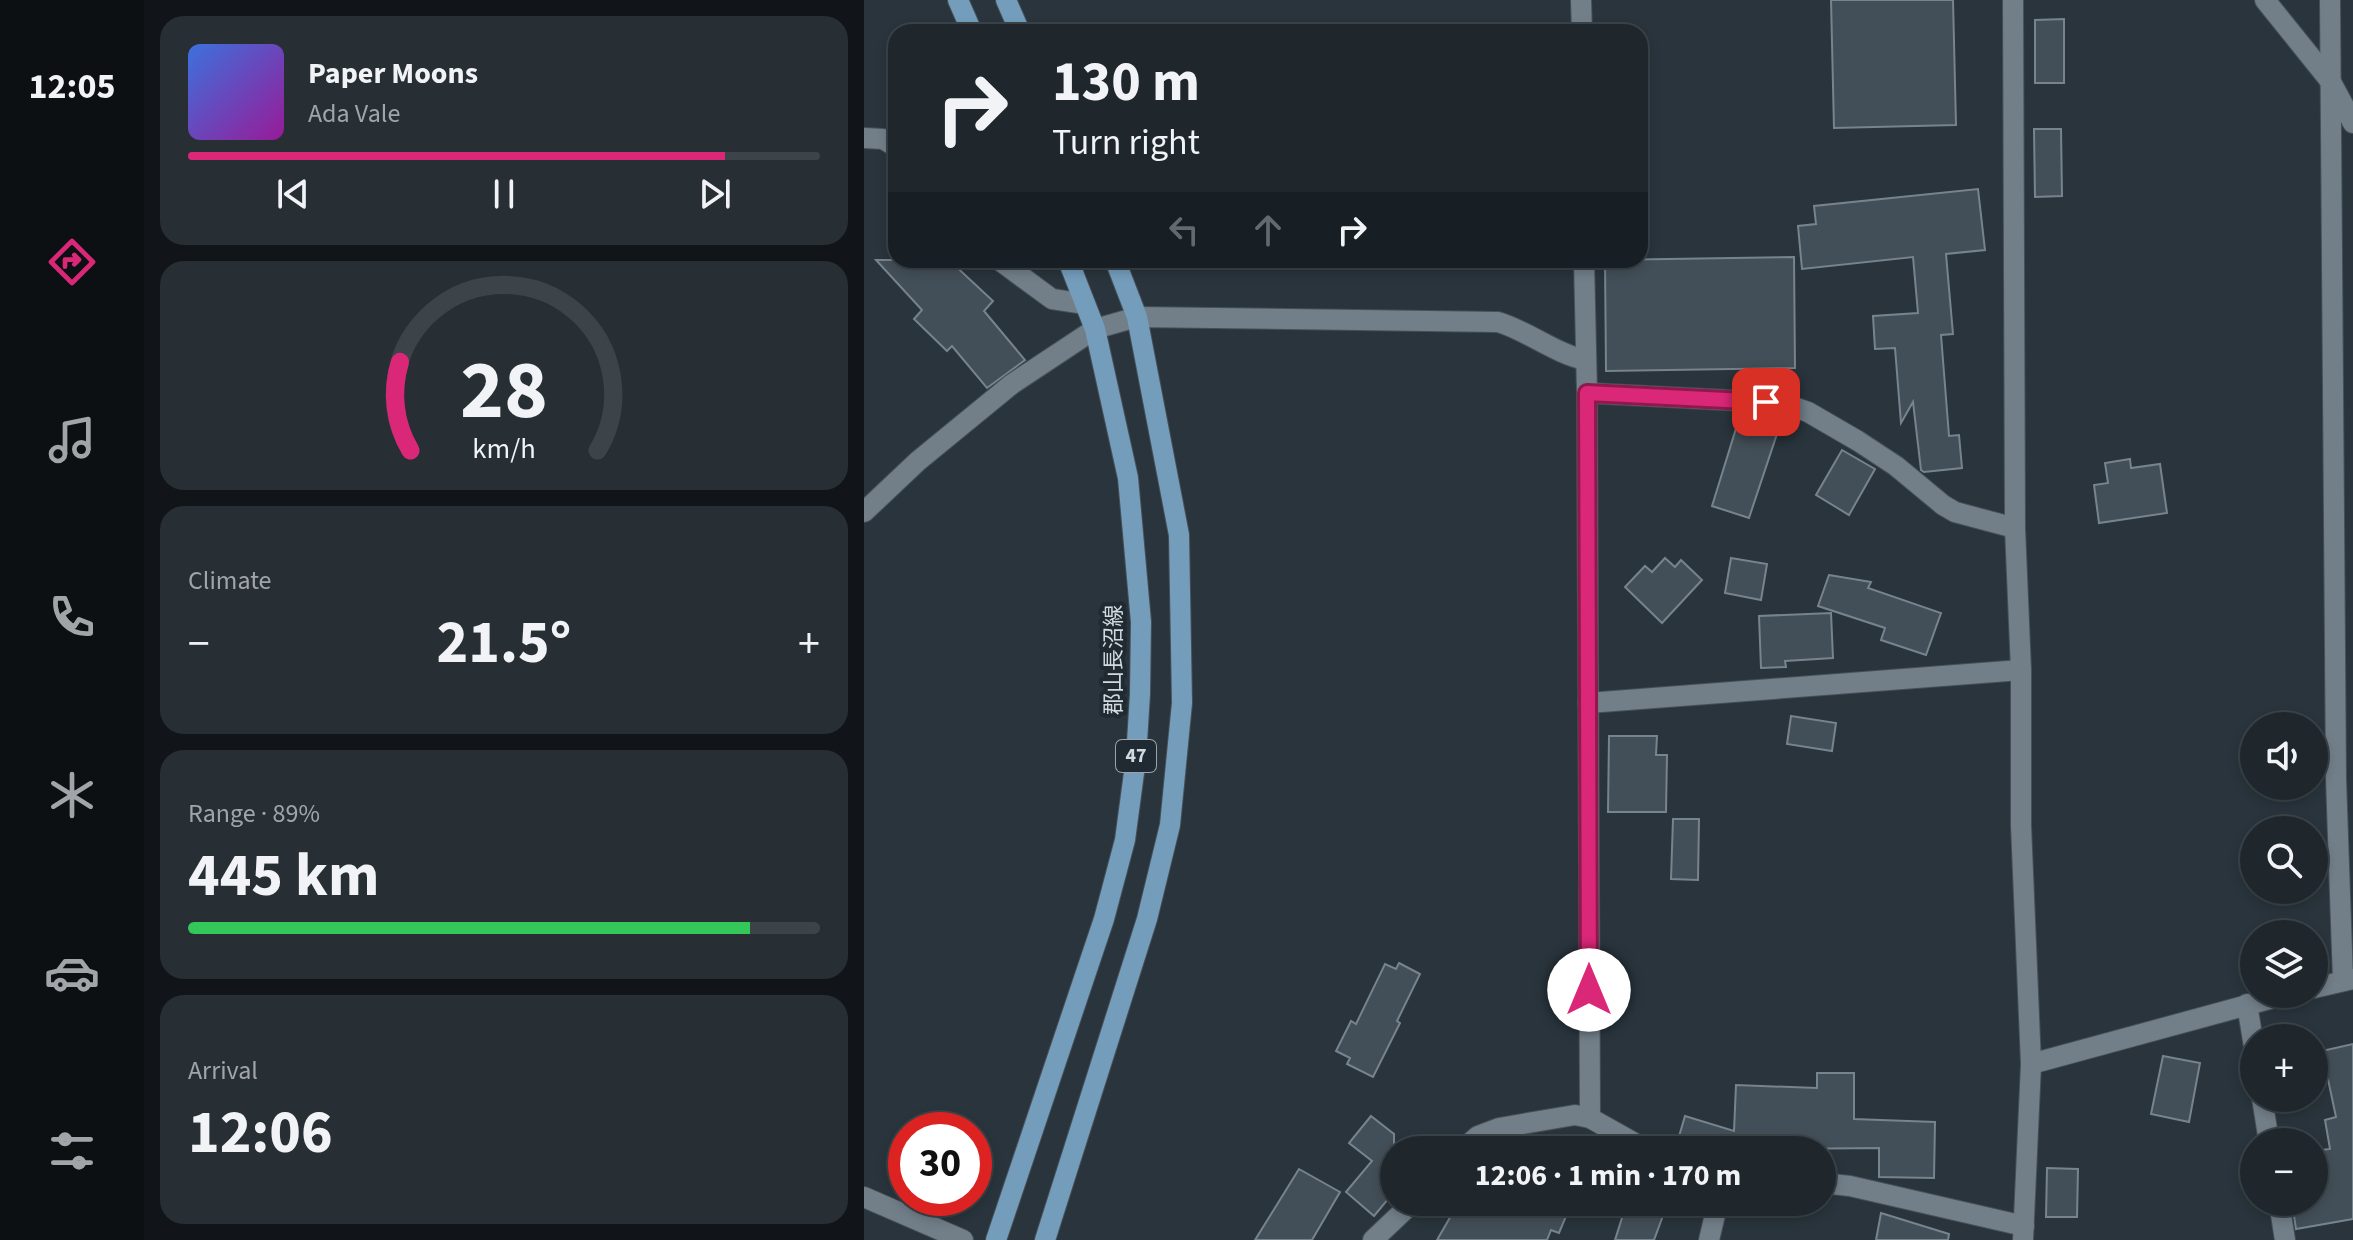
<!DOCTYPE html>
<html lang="en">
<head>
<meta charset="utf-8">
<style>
	body { margin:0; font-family:"Source Sans 3","Noto Sans JP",sans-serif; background:#272f35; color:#f1f3f6; height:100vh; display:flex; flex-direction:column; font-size:30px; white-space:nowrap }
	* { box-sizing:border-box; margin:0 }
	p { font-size:26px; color:#a1a5aa }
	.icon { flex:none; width:44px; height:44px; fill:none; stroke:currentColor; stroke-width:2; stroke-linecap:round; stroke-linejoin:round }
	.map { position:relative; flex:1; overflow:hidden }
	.panel { display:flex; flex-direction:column; gap:16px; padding:16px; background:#111519; width:720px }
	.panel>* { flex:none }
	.hud { position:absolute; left:24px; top:24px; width:760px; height:244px; border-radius:24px; box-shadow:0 4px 12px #0003,0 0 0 2px #3c4449; background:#1f272d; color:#f1f3f6; overflow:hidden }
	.buttons { position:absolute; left:1376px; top:712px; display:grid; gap:16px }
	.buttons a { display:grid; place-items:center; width:88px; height:88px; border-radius:50%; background:#1f272d; box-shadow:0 4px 12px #0003,0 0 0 2px #3c4449; font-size:40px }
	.speed { position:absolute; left:24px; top:1112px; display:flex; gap:16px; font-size:40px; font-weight:700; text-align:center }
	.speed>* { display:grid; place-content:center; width:104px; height:104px; border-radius:50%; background:#1f272d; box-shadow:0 4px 12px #0003,0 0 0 2px #3c4449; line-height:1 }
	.speed .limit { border:12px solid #d22; background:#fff; color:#111 }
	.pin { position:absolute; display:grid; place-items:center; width:68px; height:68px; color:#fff; margin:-34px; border-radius:16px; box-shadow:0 4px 12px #0006 }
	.me { position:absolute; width:88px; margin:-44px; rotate:0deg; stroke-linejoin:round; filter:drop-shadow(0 0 6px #0008) }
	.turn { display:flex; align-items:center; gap:28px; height:168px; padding:0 32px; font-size:36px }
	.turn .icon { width:104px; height:104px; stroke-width:2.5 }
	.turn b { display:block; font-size:56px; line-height:68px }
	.lanes { display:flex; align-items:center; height:76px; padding:0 32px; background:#0003; justify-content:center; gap:40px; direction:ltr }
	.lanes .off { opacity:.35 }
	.big { font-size:60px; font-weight:700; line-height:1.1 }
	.panel .widget { flex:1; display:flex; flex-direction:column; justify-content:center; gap:12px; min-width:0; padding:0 28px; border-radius:24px; background:#272f35 }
	.panel .dial { align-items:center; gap:0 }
	.dial svg { height:208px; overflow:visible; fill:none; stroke:#3c4449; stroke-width:7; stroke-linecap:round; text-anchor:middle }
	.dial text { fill:#f1f3f6; stroke:none }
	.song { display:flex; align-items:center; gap:24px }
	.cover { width:96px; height:96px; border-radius:12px; background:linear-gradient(135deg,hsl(220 70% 55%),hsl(300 70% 35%)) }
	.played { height:8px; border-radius:4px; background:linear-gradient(90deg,#db2777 85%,#3c4449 85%) }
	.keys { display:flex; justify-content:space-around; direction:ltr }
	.heat { display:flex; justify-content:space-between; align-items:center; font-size:44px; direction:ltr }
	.charge { height:12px; border-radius:6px; background:linear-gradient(90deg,#34c759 89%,#3c4449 0) }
	.trip { position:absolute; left:516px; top:1136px; width:456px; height:80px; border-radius:40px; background:#1f272d; box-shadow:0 4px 12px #0003,0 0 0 2px #3c4449; font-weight:700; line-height:80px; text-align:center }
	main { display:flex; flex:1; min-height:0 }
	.dock { display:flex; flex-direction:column; width:144px; justify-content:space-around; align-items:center; background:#0c1012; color:#a1a5aa }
	.dock .icon { width:56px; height:56px }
	.dock .selected { color:#db2777 }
	.dock b { font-size:36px; color:#f1f3f6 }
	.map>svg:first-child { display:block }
</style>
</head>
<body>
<main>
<nav class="dock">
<b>12:05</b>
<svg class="icon selected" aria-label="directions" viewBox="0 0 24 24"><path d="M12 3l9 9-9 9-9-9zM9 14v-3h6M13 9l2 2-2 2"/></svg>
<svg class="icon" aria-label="music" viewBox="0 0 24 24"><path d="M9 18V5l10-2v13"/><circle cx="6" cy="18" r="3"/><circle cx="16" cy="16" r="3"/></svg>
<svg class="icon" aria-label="phone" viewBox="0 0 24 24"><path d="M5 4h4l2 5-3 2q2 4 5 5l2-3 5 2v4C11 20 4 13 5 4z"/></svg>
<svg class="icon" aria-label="climate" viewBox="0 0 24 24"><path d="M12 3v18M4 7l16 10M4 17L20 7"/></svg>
<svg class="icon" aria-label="car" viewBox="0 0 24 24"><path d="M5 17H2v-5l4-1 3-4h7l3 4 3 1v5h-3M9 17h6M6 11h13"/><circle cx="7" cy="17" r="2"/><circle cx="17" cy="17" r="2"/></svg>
<svg class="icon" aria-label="filters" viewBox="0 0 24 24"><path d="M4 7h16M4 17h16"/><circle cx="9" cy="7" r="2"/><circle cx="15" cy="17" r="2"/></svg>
</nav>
<section class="panel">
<div class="widget">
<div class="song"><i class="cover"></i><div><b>Paper Moons</b><p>Ada Vale</p></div></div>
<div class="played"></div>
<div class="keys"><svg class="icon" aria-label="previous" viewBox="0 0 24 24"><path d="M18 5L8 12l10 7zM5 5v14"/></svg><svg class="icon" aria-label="pause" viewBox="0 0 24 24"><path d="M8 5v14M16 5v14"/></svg><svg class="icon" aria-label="next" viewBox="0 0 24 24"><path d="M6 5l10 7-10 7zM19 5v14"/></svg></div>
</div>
<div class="widget dial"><svg viewBox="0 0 100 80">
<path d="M14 69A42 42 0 1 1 86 69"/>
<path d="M14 69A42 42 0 0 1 10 35" stroke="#db2777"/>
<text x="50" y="56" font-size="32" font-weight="700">28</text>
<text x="50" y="72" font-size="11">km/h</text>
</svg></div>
<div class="widget"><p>Climate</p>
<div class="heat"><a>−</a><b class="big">21.5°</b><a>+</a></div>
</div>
<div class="widget"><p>Range · 89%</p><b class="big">445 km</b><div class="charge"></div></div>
<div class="widget"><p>Arrival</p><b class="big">12:06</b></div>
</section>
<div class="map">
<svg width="1489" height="1240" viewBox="0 0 1489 1240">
	<rect width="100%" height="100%" fill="#29343c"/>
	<g fill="#434f58" stroke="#77838d" stroke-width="2">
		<path d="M967,0H1089L1092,125L970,128Z"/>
		<path d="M1200,19V83H1171V20Z"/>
		<path d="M1170,129H1197L1198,196L1171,197Z"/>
		<path d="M1114,189L1121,250L1082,254L1089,334L1077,335L1085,436L1095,435L1098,468L1060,472L1057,470L1049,402L1037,423L1031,348L1011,349L1009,316L1054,313L1049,257L938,269L934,226L952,224L950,206Z"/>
		<path d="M930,257L931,368L742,371L741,260Z"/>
		<path d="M12,260H85L129,301L120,311L161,360L123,388L88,346L83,351L50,319L58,310Z"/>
		<path d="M874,422L913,434L885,518L848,506Z"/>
		<path d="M978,450L1011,469L985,515L952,495Z"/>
		<path d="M1266,459L1267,468L1296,464L1303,513L1235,523L1230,485L1244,483L1241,463Z"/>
		<path d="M801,558L811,567L817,560L838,580L798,623L761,587L781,566L788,572Z"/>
		<path d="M867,558L903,564L897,600L861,593Z"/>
		<path d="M965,575L1007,582L1004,588L1077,613L1062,655L1017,640L1021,628L954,606Z"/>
		<path d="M967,613L969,658L921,661L922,667L897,668L895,616Z"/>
		<path d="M927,716L972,723L968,751L923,744Z"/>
		<path d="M745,736H793L792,755H803L802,812H744Z"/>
		<path d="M809,819H835L834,880L807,879Z"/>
		<path d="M535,963L556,974L533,1021L536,1023L509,1077L483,1064L486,1058L472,1051L487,1021L492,1024L521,964L532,969Z"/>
		<path d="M1489,1044V1219L1432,1229L1428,1202H1450V1151L1466,1149L1461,1120L1472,1117L1458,1051Z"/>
		<path d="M1299,1056L1336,1063L1325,1122L1287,1114Z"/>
		<path d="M953,1073H990V1119L1071,1122L1070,1178L1015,1177V1148L811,1150L821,1116L870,1131L872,1085L953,1088Z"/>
		<path d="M507,1116L530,1134V1192L510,1216L482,1192L508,1161L485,1143Z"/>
		<path d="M1183,1168L1214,1169L1213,1217H1182Z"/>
		<path d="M435,1169L476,1192L448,1240H391Z"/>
		<path d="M595,1202H708L695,1233L687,1230L683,1240H573Z"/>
		<path d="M763,1202H804L790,1240H751Z"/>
		<path d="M1017,1213L1085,1234L1084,1240H1012Z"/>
	</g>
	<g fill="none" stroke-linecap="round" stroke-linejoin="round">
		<g stroke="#475058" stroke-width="22">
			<g id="street">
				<path d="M717,0L718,32"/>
				<path d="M1466,0L1472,779L1479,981"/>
				<path d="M0,138L19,139L32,147"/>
				<path d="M135,260L188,299L221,304"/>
				<path d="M720,260L723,393L726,1118"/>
				<path d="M723,393L902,402L927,406L944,412L994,441L1032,466L1079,505L1091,512L1151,528"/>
				<path d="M0,512L54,461L148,384L231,329L273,317L634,322C664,331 690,353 721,360"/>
				<path d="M724,703L1157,670"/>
				<path d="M1450,988L1489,979"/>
				<path d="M1383,1004L1390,1047"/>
				<path d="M1167,1064L1424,994"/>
				<path d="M1398,1098L1405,1142"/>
				<path d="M598,1150L614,1136L635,1128L711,1115L726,1118L783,1150"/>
				<path d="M958,1183L986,1186L1160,1226"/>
				<path d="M0,1197L99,1240"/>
				<path d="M1415,1202L1421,1240"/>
				<path d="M509,1240L549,1202"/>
				<path d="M845,1240L854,1202"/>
			</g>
		</g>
		<g stroke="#475058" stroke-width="22">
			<g id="secondary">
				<path d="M1149,0L1151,528L1157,670V825L1167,1064L1159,1240"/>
				<path d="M1401,0L1467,82L1489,123"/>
			</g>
		</g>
		<g stroke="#475058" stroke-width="22">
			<g id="primary">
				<path d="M94,0L108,32"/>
				<path d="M142,0L156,32"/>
				<path d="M132,1240L240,919L261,840L272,758L276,694L277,622L264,478L231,329L204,260"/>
				<path d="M181,1240L283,919L306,825L318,703L315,535L273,317L251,260"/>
			</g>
		</g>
		<use href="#street" stroke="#727f89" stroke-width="20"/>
		<use href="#secondary" stroke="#727f89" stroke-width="20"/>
		<use href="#primary" stroke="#749dbc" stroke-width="20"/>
	</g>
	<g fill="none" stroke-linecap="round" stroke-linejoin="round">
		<g stroke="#8e194d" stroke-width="20">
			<path id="route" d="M725,990L723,393L902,402"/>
		</g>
		<use href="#route" stroke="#db2777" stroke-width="14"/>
	</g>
	<g text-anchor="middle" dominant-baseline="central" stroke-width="8" stroke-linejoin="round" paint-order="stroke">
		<rect fill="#1f2a32" stroke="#9ca4ab" stroke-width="2" x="252" y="740" width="40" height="32" rx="6"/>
		<g font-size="20" font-weight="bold" fill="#d2d9df">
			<text x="272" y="756">47</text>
		</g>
		<g font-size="22" fill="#d2d9df" stroke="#1f2a32">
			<text transform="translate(250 660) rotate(-90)">郡山長沼線</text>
		</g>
	</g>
</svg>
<div class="buttons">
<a><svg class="icon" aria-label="sound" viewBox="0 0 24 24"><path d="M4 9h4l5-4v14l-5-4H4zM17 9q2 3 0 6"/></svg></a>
<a><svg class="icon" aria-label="search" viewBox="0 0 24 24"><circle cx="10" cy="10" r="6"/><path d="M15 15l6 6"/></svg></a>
<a><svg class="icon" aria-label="layers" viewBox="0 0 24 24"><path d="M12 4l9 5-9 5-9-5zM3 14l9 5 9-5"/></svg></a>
<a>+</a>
<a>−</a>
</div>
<div class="speed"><div class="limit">30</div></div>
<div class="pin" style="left:902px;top:402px;background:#d93025"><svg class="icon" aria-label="arrive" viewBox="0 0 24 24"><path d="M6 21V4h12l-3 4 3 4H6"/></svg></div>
<svg class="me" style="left:725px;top:990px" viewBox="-20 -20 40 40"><circle r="19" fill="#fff"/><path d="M0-13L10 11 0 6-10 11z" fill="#db2777"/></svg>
<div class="trip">12:06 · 1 min · 170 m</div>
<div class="hud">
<div class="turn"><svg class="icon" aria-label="right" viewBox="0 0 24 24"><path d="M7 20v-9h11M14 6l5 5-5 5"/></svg><div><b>130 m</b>Turn right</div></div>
<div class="lanes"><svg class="icon off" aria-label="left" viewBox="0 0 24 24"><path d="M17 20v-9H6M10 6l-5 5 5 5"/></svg><svg class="icon off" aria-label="ahead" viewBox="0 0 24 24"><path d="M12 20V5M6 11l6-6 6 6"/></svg><svg class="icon" aria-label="right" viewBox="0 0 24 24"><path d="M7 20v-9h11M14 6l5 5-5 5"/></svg></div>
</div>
</div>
</main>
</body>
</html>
